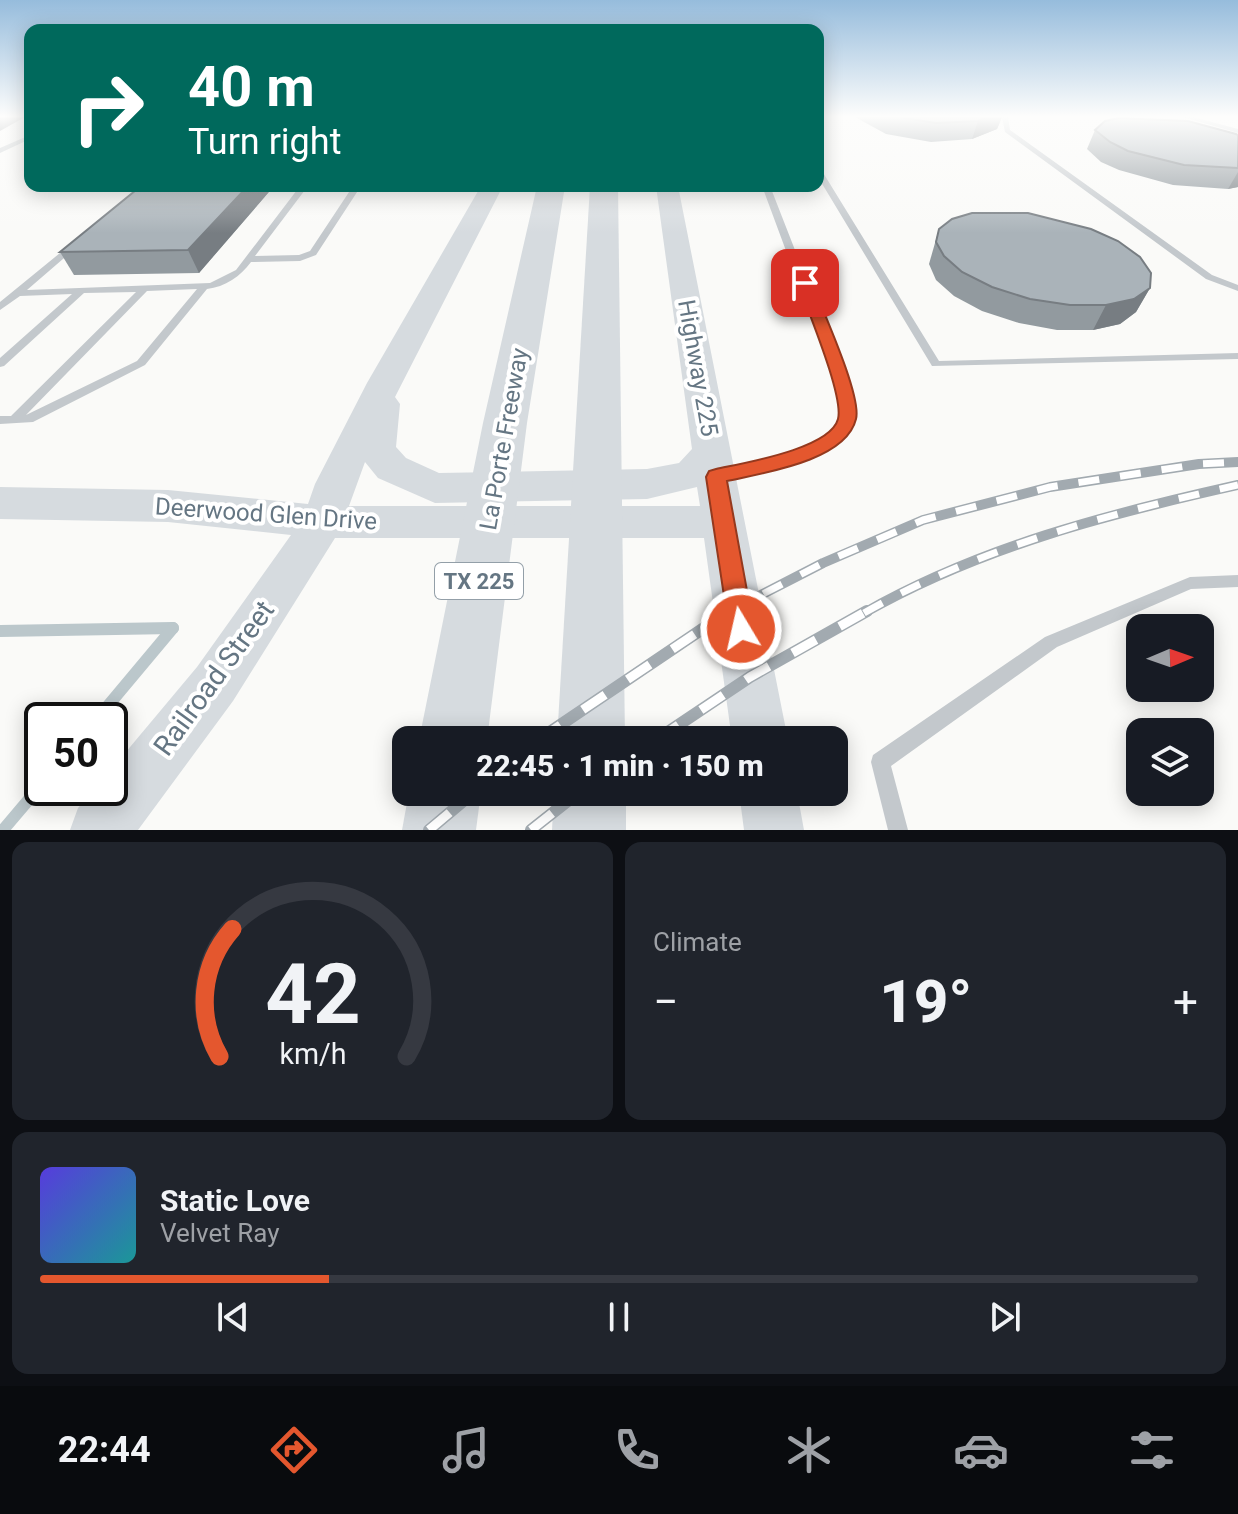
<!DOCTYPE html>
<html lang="en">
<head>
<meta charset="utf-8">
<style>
	body { margin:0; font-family:Roboto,sans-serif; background:#20242c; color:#f1f3f6; height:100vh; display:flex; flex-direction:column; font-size:30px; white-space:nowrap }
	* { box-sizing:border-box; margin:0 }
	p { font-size:26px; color:#9ea1a6 }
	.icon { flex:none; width:44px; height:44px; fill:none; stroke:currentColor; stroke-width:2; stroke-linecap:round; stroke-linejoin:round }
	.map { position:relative; height:830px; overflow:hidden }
	.details { display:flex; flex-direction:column; gap:12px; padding:12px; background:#0d0f14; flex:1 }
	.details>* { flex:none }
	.hud { position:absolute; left:24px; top:24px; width:800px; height:168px; border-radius:16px; box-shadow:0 4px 20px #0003; background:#00695c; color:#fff; overflow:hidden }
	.needle { width:52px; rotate:88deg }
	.fabs { position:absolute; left:1126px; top:614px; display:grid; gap:16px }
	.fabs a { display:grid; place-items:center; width:88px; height:88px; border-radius:16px; background:#171b24; box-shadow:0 4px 20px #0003; font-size:40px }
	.speed { position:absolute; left:24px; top:702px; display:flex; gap:16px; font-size:40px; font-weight:700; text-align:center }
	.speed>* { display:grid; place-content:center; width:104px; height:104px; border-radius:50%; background:#171b24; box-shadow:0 4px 20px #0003; line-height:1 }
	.speed .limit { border:4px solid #111; border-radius:12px; background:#fff; color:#111 }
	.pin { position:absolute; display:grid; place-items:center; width:68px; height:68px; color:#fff; margin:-34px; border-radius:16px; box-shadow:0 4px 12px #0006 }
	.me { position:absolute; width:88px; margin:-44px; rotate:351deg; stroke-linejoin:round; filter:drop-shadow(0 0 6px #0008) }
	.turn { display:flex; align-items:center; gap:28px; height:168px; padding:0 32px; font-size:36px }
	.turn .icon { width:104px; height:104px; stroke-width:2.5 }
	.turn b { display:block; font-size:56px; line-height:68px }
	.big { font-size:60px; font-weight:800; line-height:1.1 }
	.details .tile { flex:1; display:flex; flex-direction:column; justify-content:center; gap:12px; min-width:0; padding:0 28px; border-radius:16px; background:#20242c }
	.details .dial { align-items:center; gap:0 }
	.dial svg { height:208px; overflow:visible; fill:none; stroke:#363941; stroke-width:7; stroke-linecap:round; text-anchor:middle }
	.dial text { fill:#f1f3f6; stroke:none }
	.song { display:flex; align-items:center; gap:24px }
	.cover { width:96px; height:96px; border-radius:12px; background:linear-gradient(135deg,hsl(250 70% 55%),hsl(180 70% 35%)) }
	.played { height:8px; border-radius:4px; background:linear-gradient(90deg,#e4572e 25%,#363941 25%) }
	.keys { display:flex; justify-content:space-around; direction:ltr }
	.heat { display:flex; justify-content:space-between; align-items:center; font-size:44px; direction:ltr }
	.details .tiles { flex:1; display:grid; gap:12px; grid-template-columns:1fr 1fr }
	.tile:last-child { grid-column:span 2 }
	.trip { position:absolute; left:392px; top:726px; width:456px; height:80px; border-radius:16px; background:#171b24; box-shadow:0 4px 20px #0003; font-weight:800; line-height:80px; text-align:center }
	.dock { display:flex; height:128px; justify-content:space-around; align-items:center; background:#090b0e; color:#9ea1a6 }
	.dock .icon { width:56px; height:56px }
	.dock .selected { color:#e4572e }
	.dock b { font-size:36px; color:#f1f3f6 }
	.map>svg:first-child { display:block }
</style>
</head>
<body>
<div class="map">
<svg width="1238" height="830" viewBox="0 0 1238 830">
	<rect width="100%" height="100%" fill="#fafaf8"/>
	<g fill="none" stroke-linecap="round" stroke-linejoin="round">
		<g stroke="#bbc7cb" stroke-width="12">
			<path d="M0,631L173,628"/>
			<path d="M96,720L173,628"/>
			<path d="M3,830L42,784"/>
		</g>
		<g fill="#c3c8cc" fill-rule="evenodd">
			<path d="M1002,117H1008L1010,130L1212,275L1238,285V291L1206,279L1005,132Z"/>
			<path d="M1183,117H1193L1238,129V133Z"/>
			<path d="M30,135V139L0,153V148Z"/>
			<path d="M818,169L822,171L939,361L1238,353V359L932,366L818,177Z"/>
			<path d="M300,186H308L255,256L299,255L310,251L353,186H361L316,255L300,261L251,262C241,276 225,287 207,289L145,365L33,422L0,424V416H11L136,292L84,293L4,366L0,367V358L72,294L20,296L0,310V302L71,244L78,246L27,290L210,283L236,270ZM197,289L137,361L26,415L147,291Z"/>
			<path d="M762,186H770L850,391C851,398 855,408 854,415C847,459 756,474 720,481L715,479L713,476L715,473C746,464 835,453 842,416C844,408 840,399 838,391Z"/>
			<path d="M1238,575V587L1191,589L1057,647L891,766L908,830H888L871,762L873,755L1045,637L1190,577Z"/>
		</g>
		<g fill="#d6dbdf" fill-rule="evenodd">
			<path d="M481,186H503L395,397L400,404L396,447L406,458L439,473L647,469L679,463L692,449L656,186H678L788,740H732L704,538H335L233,701L138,830H70L78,808L96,788H110V771L197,667L291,535L168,522L0,519V487L168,490L308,504L315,484L367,383ZM365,462L378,478L435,503L647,499L697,487L700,506H349Z"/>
			<path d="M739,792H797L804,830H744Z"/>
		</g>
		<g fill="#d6dbdf" fill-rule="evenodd">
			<path d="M537,186H565L527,423L487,740H419L483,423Z"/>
			<path d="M590,186H618L625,740H557Z"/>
			<path d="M409,792H481L476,830H402Z"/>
			<path d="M554,792H626V830H552Z"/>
		</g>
		<g stroke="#a2aab0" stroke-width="10">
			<g id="rail-far1">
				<path d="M726,613L823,563L923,520L1050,487L1199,464L1238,462"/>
				<path d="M864,613C980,547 1108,514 1238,485"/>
			</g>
		</g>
		<g stroke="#a2aab0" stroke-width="12">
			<g id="rail">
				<path d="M538,740L729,611"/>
				<path d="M656,740L750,677L867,611"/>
				<path d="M429,830L474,792"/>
				<path d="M531,830L579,792"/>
			</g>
		</g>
		<use href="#rail-far1" stroke="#fff" stroke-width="7" stroke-dasharray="21" stroke-linecap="butt"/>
		<use href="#rail" stroke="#fff" stroke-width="9" stroke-dasharray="27" stroke-linecap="butt"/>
	</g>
	<g fill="#929a9f">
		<path d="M855,117H1002L997,129L972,139L931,142L886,134Z"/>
		<path d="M1095,130L1238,135V187L1228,189L1173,185L1119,170L1101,162L1087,149Z"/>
		<path d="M141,186H274L199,273L74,275L60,252Z"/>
		<path d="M939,229L1150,288L1136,312L1120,324L1093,330H1057L1019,323L982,311L954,296L936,280L929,264Z"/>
	</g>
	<g fill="#777d82">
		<path d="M0,117H25L0,131Z"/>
		<path d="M987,117H1002L997,129L972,139L978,121Z"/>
		<path d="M1238,172V187L1228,189Z"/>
		<path d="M248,186H274L199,273L188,250Z"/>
		<path d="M1150,288L1136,312L1120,324L1093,330L1106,305Z"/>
	</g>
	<g fill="#aab3b9" stroke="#777d82" stroke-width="2">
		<path d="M899,117H987L978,121L936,123Z"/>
		<path d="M1119,118L1188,121L1236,134L1238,135V168L1184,165L1128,151L1110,142L1095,130L1105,121Z"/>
		<path d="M141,186H248L188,250L60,252Z"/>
		<path d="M972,213H1028L1091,229L1118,241L1140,257L1151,273L1150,288L1134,299L1106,305H1070L1030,299L992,287L962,272L944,256L936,242L939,229L952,219Z"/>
	</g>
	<linearGradient id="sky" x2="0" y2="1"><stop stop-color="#96bcdc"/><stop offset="0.5" stop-color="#fdfdfc"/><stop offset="1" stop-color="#fdfdfc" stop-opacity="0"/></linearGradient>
	<rect width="1238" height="233" fill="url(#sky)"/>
	<path fill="#e4572e" stroke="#94391e" stroke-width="2" d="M805,279L812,283C822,309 862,396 856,419C846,461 763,473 727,481L754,629L750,637L741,640L733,637L729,629L706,477L709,471L716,469C743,463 830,449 838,419C844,396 807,309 798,283Z"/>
	<g text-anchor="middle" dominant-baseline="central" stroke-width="8" stroke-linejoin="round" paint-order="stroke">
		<rect fill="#fff" stroke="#939fa8" stroke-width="2" x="435" y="563" width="88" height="36" rx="6"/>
		<g font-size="22" font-weight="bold" fill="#657683">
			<text x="479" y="581">TX 225</text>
		</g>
		<g font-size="24" fill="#657683" stroke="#fff">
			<text transform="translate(698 368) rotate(80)">Highway 225</text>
			<text transform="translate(504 439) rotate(-80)">La Porte Freeway</text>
			<text transform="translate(266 514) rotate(4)">Deerwood Glen Drive</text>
		</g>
		<g font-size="28" fill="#657683" stroke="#fff">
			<text transform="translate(214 678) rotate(-54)">Railroad Street</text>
		</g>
	</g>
</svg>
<div class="fabs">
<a><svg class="needle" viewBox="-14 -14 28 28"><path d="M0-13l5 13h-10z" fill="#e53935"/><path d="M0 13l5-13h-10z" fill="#9ea1a6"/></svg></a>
<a><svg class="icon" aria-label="layers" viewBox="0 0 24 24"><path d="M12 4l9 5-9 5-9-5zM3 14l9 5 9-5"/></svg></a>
</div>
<div class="speed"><div class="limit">50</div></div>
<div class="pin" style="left:805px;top:283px;background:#d93025"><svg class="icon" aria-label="arrive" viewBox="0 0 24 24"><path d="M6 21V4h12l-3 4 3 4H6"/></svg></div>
<svg class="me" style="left:741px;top:629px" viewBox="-20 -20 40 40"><circle r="17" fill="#e4572e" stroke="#fff" stroke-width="3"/><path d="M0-11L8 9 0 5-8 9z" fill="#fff"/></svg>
<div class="trip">22:45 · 1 min · 150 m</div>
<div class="hud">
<div class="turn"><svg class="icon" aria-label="right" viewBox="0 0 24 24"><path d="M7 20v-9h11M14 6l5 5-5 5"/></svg><div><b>40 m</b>Turn right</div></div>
</div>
</div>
<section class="details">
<div class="tiles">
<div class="tile dial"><svg viewBox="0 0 100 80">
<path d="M14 69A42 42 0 1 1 86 69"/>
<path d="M14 69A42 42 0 0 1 19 20" stroke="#e4572e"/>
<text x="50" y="56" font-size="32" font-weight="700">42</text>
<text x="50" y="72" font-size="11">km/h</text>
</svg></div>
<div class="tile"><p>Climate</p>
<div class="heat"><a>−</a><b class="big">19°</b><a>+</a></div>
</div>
<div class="tile">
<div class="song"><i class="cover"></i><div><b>Static Love</b><p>Velvet Ray</p></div></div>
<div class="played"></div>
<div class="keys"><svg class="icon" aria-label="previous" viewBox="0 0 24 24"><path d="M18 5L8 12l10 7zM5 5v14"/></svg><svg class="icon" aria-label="pause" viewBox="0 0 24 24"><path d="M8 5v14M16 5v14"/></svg><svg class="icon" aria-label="next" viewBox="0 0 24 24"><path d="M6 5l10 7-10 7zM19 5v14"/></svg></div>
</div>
</div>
</section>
<nav class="dock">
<b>22:44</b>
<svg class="icon selected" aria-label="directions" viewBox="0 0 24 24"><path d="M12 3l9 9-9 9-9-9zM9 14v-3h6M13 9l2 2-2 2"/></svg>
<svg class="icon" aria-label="music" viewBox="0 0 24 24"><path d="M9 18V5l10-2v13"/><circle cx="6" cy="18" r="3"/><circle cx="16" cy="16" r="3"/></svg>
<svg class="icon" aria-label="phone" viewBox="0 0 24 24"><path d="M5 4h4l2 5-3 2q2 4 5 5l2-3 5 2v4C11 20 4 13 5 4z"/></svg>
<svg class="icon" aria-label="climate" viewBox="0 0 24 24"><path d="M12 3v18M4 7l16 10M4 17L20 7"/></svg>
<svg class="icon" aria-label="car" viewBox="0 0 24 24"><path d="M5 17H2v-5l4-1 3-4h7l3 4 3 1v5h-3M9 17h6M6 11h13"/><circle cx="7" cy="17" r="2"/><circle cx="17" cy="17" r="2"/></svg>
<svg class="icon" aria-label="filters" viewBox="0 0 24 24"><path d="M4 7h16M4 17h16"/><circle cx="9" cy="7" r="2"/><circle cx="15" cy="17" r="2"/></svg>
</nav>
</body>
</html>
